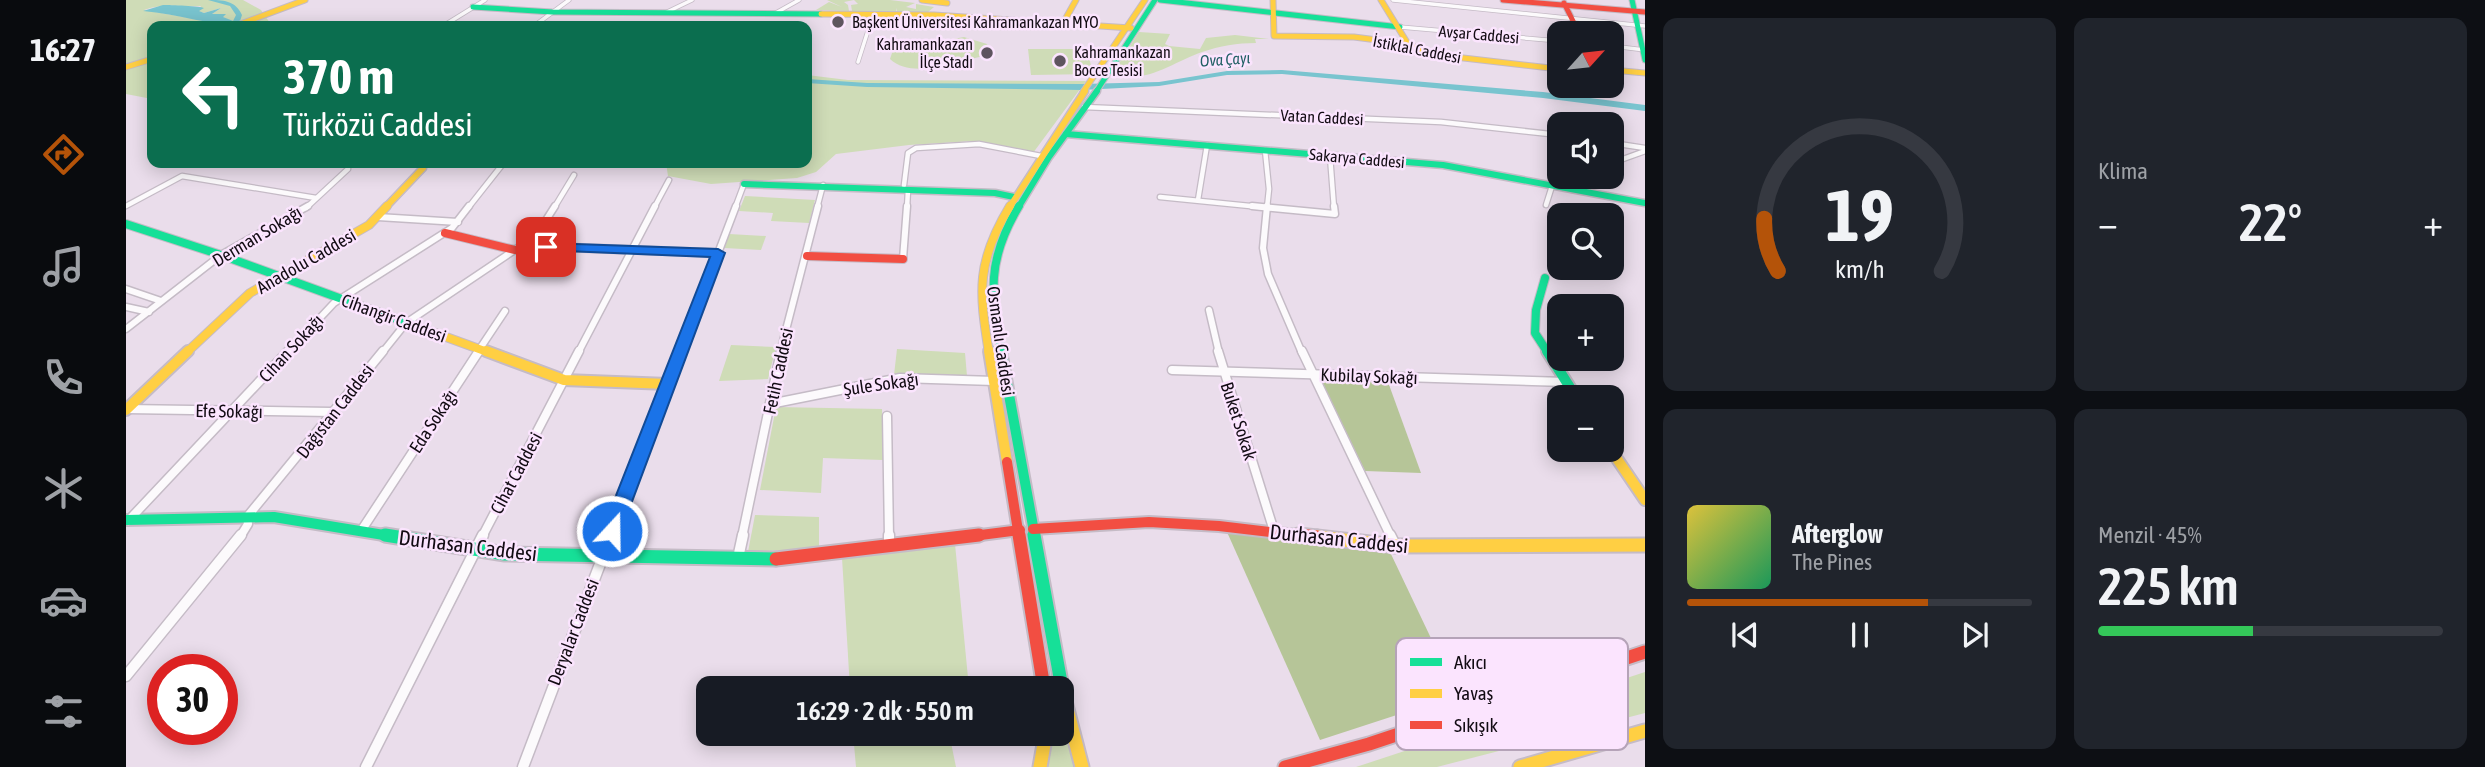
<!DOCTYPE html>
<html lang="tr">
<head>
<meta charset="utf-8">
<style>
	body { margin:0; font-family:"Asap Condensed",sans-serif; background:#20242c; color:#f1f3f6; height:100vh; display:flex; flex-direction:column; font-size:26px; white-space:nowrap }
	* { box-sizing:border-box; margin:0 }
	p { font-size:23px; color:#9ea1a6 }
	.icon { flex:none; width:38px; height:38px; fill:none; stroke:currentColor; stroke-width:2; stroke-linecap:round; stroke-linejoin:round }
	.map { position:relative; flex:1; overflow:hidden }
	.side { display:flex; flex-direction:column; gap:18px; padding:18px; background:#0d0f14; width:840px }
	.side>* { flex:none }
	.banner { position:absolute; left:21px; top:21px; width:665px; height:147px; border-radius:14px; box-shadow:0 4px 18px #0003; background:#0b6e4f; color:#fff; overflow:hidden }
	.needle { width:46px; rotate:63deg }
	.tools { position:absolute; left:1421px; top:21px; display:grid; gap:14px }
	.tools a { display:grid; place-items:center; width:77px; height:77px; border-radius:14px; background:#171b24; box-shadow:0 4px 18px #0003; font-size:35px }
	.speed { position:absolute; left:21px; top:654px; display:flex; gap:14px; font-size:35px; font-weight:700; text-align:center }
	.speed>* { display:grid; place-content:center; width:91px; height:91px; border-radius:50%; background:#171b24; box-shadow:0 4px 18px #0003; line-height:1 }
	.speed .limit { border:10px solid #d22; background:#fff; color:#111 }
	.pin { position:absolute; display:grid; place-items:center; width:60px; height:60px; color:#fff; margin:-30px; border-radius:14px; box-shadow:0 4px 10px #0006 }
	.me { position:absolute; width:77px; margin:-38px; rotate:21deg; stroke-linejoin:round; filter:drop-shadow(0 0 5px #0008) }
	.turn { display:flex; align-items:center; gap:24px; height:147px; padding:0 21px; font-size:32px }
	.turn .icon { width:91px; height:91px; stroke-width:2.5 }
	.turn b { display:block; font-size:49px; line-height:60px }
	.big { font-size:52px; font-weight:600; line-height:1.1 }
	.side .card { flex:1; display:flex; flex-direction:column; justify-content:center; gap:10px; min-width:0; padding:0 24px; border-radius:14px; background:#20242c }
	.side .dial { align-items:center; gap:0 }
	.dial svg { height:182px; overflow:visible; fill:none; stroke:#363941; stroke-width:7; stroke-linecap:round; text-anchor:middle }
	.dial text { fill:#f1f3f6; stroke:none }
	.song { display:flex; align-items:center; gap:21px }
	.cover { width:84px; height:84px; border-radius:10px; background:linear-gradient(135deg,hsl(50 70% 55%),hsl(150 70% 35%)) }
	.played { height:7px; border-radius:4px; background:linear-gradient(90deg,#b45309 70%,#363941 70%) }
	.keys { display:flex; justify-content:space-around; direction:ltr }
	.heat { display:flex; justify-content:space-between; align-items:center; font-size:38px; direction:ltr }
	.charge { height:10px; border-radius:5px; background:linear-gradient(90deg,#34c759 45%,#363941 0) }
	.side .tiles { flex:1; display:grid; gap:18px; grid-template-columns:repeat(2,1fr) }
	.trip { position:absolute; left:570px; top:676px; width:378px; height:70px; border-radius:14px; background:#171b24; box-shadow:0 4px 18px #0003; font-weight:600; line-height:70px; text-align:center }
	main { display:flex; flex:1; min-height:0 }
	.tab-bar { display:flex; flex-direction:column; width:126px; justify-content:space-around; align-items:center; background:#090b0e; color:#9ea1a6 }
	.tab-bar .icon { width:49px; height:49px }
	.tab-bar .selected { color:#b45309 }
	.tab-bar b { font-size:32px; color:#f1f3f6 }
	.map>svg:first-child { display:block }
</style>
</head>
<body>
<main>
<nav class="tab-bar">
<b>16:27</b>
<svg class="icon selected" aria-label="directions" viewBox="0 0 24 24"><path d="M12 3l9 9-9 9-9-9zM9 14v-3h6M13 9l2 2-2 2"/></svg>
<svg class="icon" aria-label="music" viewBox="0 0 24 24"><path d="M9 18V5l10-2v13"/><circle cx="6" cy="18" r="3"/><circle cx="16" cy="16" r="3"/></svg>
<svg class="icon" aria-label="phone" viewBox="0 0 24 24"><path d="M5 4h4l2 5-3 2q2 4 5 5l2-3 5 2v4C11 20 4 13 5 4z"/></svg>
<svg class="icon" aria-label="climate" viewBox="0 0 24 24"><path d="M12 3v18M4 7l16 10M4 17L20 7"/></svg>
<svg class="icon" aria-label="car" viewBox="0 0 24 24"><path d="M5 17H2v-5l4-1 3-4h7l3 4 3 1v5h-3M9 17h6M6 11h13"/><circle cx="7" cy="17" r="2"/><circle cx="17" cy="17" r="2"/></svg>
<svg class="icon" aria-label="filters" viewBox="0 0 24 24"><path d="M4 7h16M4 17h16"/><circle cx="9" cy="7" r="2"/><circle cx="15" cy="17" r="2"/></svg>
</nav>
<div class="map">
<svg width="1519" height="767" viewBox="0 0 1519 767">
	<rect width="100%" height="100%" fill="#eaddeb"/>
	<g fill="#cfdcb7">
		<path d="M0,0H117L135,10L146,26C138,26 130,27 122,26C108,24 98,16 86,14L95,8L78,13L72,11L75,6C55,7 37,3 18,10L110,26H26V99L0,94Z"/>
		<path d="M728,0L718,2L722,5L723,11L690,10L703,2L716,7L701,0H764L789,3L780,7L790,9V4L808,7L802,12H771L770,8V12L726,11L725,5L732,4Z"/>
		<path d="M1013,32L1044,34L1039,44L1043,46L1074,49L1080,38L1109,35L1143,39H1129L1130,43C1111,43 1094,46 1076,52C1049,61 1016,87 987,73Z"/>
		<path d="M838,37L861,44L865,52L858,56C832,61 786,80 764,59L767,50Z"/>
		<path d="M902,49H961L967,74L905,75Z"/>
		<path d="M681,75L722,80L960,81L907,153L847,141L783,145L710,154L690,172L671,178L585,184L542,176L540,163H681Z"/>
		<path d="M619,196L689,200L683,223L645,221L647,213L613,211Z"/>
		<path d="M603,234L640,236L635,250L598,248Z"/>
		<path d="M605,345L650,347L642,379L593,381Z"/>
		<path d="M771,349L839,353L841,376L768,375Z"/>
		<path d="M650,407L756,409L757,460L697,458L695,493L634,490Z"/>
		<path d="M629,515L693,517V548L622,552Z"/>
		<path d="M829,544L843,688H724L716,558Z"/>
		<path d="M1519,672V713L1311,767H1230Z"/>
		<path d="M936,713L952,767H922L928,733H936Z"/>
		<path d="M727,733H823L830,767H730Z"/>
	</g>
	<g fill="#b6c598">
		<path d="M1194,379L1262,382L1295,473L1239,471Z"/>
		<path d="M1101,532L1264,552L1332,695L1194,740Z"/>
	</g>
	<path fill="#79c4cf" d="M37,5C44,5 75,6 78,8L73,11L78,13L95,8L86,14H100L97,17L120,26C88,26 51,14 17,11Z"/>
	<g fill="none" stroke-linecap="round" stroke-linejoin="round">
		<g fill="#79c4cf" fill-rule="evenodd">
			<path d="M82,0C97,0 109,0 116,15L113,24L116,26L105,25L110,15L104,6Z"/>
			<path d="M1156,70L1417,92L1519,105V111L1417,98L1156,74L1101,75L1033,86L956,90L741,87L681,83V79L741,83L956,84L1033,82L1101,71Z"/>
		</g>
		<g stroke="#c5bbc6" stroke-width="5">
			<g id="street-far4">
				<path d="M1267,0L1519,26"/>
				<path d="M539,13L566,0"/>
				<path d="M648,14L673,0"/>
				<path d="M317,26L359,0"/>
				<path d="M408,26L443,0"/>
				<path d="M1274,27L1433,41"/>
				<path d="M1486,46L1519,50"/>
				<path d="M732,62L747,15"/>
			</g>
		</g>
		<g stroke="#c5bbc6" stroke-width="7">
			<g id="street-far3">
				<path d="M958,107L1315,122L1433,135"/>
				<path d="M1486,143L1519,148"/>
				<path d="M1139,150L1143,189L1141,208"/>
				<path d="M1204,156L1208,208"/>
				<path d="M1486,163L1519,151"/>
				<path d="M778,185L782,153L790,148L853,144L915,156"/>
				<path d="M1034,197L1144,208"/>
				<path d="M1072,200L1081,145"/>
				<path d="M1420,205L1426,186L1447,177"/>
				<path d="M0,206L56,176L190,198"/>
				<path d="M180,208L222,169V164"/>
				<path d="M342,208L376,165"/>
				<path d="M428,208L448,175"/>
				<path d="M528,208L543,180"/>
				<path d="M609,208L618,184"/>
				<path d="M691,208L697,185"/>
				<path d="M781,208L782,190"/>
			</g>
		</g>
		<g stroke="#c5bbc6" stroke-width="9">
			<g id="street-far2">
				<path d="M1126,206L1209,214L1208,206"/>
				<path d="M1141,206L1137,248L1142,274L1176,353"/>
				<path d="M252,217L332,222"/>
				<path d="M777,259L781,206"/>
				<path d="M0,289L35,301"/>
				<path d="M0,307L23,312"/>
				<path d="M1083,310L1093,353"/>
				<path d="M0,329L95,255L182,206"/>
				<path d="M161,353L208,303L326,228L343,206"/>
				<path d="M256,353L280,323L402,241L415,228L429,206"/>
				<path d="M351,353L379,311"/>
				<path d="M452,353L529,206"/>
				<path d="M554,353L610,206"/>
				<path d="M654,353L692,206"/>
			</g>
		</g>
		<g stroke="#c5bbc6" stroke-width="11">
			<g id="street-far1">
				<path d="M1092,351L1148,531"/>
				<path d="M1176,351L1265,537"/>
				<path d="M1046,370L1440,382"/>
				<path d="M644,404L774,378L868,381"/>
				<path d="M1,409L205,412"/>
				<path d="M761,416L763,537"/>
				<path d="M2,521L162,351"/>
				<path d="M235,531L353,351"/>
				<path d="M114,537L122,524L121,517L257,351"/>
				<path d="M356,537L453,351"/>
				<path d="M484,537L555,351"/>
				<path d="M616,537L655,351"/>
			</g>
		</g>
		<g stroke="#c5bbc6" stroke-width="13">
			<g id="street">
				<path d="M763,535V546"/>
				<path d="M1264,535L1269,545"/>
				<path d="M612,558L617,535"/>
				<path d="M0,676L115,535"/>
				<path d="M240,767L357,535"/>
				<path d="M397,767L485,535"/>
			</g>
		</g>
		<g stroke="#c5bbc6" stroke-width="7">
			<g id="fast-far4">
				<path d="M1034,0L1274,27"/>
				<path d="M1506,0L1519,60"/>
				<path d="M347,7L426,12L695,14"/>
				<path d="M970,92L1029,0"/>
			</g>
		</g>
		<g stroke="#c5bbc6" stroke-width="9">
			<g id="fast-far3">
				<path d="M940,134L1317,165L1519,203"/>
				<path d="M618,184L869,193L888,197"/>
				<path d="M892,208L923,157L971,91"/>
			</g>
		</g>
		<g stroke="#c5bbc6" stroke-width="10">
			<g id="fast-far2">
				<path d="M0,224L95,255L301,330"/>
				<path d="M1419,278L1410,310L1409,333L1422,353"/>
				<path d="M876,353C865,292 860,261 893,206"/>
			</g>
		</g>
		<g stroke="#c5bbc6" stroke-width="14">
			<g id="fast-far1">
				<path d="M875,351L909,537"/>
				<path d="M1421,351L1450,397"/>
				<path d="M0,520L148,517L270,537"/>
			</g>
		</g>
		<g stroke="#c5bbc6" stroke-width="17">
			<g id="fast">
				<path d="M259,535L379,554L650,559"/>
				<path d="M908,535L936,688"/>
			</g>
		</g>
		<g stroke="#c5bbc6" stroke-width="7">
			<g id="slow-far4">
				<path d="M796,0L821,3"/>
				<path d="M1147,0L1148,36L1228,37L1282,44L1303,54L1433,69"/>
				<path d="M1255,0L1282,44"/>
				<path d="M695,14L808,15L1005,28"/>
				<path d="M936,25L950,0"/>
				<path d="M109,26L179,0"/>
				<path d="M0,67L26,59"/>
				<path d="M1486,70L1519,73"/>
				<path d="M957,92L1019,0"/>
			</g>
		</g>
		<g stroke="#c5bbc6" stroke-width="9">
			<g id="slow-far3">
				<path d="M218,163L222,164"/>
				<path d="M259,208L297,168"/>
				<path d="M883,208L959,91"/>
			</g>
		</g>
		<g stroke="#c5bbc6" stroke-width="10">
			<g id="slow-far2">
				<path d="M301,330L364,353"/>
				<path d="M60,353L124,293L243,225L261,206"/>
				<path d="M863,353C853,291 850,262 884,206"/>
			</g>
		</g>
		<g stroke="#c5bbc6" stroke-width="14">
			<g id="slow-far1">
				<path d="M360,351L438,380L542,384"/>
				<path d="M863,351L881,462"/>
				<path d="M0,410L62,351"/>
				<path d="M1485,450L1519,500"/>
			</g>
		</g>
		<g stroke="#c5bbc6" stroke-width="17">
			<g id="slow">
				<path d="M1191,537L1270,546L1519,545"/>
				<path d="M936,690L956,767"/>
				<path d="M914,767L920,733"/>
				<path d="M1394,767L1519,731"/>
			</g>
		</g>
		<g stroke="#c5bbc6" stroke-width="7">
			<g id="jam-far3">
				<path d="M1377,0L1519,12"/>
				<path d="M1438,3L1453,33"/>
			</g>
		</g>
		<g stroke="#c5bbc6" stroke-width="10">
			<g id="jam-far2">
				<path d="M319,233L389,250L429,247L592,253"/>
				<path d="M681,256L777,259"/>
			</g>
		</g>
		<g stroke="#c5bbc6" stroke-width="14">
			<g id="jam-far1">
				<path d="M881,462L893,537"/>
				<path d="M907,529L1023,522L1093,526L1187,537"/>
				<path d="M839,537L894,530"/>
			</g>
		</g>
		<g stroke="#c5bbc6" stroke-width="17">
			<g id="jam">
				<path d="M893,535L918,688"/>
				<path d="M1172,535L1191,537"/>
				<path d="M650,559L853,535"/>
				<path d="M1159,767L1243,744L1519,652"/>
			</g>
		</g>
		<use href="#street-far4" stroke="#fcfafc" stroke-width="3.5"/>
		<use href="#street-far3" stroke="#fcfafc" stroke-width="4.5"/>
		<use href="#street-far2" stroke="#fcfafc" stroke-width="6"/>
		<use href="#street-far1" stroke="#fcfafc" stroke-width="8"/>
		<use href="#street" stroke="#fcfafc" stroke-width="10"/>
		<use href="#fast-far4" stroke="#16e098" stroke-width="5"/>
		<use href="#fast-far3" stroke="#16e098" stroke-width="6"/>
		<use href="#fast-far2" stroke="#16e098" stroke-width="8"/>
		<use href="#fast-far1" stroke="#16e098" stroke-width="10"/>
		<use href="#fast" stroke="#16e098" stroke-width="13"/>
		<use href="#slow-far4" stroke="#ffcf43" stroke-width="5"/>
		<use href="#slow-far3" stroke="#ffcf43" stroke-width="6"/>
		<use href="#slow-far2" stroke="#ffcf43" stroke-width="8"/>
		<use href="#slow-far1" stroke="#ffcf43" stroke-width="10"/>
		<use href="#slow" stroke="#ffcf43" stroke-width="13"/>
		<use href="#jam-far3" stroke="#f24e42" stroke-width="5"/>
		<use href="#jam-far2" stroke="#f24e42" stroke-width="8"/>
		<use href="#jam-far1" stroke="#f24e42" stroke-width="10"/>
		<use href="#jam" stroke="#f24e42" stroke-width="13"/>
	</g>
	<path fill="#1a73e8" stroke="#114b97" stroke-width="2" d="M420,243L592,249L599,253L495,531L492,536L486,539L479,536L476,531L584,257L416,250L414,247Z"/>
	<g fill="#5e545f" stroke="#fbe4fe" stroke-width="2.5">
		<circle cx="712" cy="22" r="7"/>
		<circle cx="861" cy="53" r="7"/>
		<circle cx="934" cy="61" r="7"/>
	</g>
	<g text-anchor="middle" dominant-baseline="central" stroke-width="5" stroke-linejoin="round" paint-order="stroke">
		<g font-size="16" fill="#120b13" stroke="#fbe4fe" text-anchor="start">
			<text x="726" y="22">Başkent Üniversitesi Kahramankazan MYO</text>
			<text x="847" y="44" text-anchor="end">Kahramankazan<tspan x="847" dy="18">İlçe Stadı</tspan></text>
			<text x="948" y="52">Kahramankazan<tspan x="948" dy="18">Bocce Tesisi</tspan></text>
		</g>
		<g font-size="16" fill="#120b13" stroke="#fbe4fe">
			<text transform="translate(1353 34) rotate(5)">Avşar Caddesi</text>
			<text transform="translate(1291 49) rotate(11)">İstiklal Caddesi</text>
			<text transform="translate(1196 117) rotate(3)">Vatan Caddesi</text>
			<text transform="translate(1231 158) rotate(5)">Sakarya Caddesi</text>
		</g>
		<g font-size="16" font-style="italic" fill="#205f64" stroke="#fbe4fe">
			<text transform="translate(1099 59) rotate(-4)">Ova Çayı</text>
		</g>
		<g font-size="18" fill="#120b13" stroke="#fbe4fe">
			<text transform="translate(131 236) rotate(-31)">Derman Sokağı</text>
			<text transform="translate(180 261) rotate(-30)">Anadolu Caddesi</text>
			<text transform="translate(268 318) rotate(20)">Cihangir Caddesi</text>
			<text transform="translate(875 341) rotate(82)">Osmanlı Caddesi</text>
			<text transform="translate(165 348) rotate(-47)">Cihan Sokağı</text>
			<text transform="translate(652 371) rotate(-78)">Fetih Caddesi</text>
			<text transform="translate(1243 376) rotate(2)">Kubilay Sokağı</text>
			<text transform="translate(755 384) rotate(-8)">Şule Sokağı</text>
			<text transform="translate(103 411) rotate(1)">Efe Sokağı</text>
			<text transform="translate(209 411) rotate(-52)">Dağıstan Caddesi</text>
			<text transform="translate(307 421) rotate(-57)">Eda Sokağı</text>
			<text transform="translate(1113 421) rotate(72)">Buket Sokak</text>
			<text transform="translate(390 473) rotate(-62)">Cihat Caddesi</text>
			<text transform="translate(447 632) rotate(-69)">Deryalar Caddesi</text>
		</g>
		<g font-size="21" fill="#120b13" stroke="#fbe4fe">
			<text transform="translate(1213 538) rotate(6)">Durhasan Caddesi</text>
			<text transform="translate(342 545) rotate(7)">Durhasan Caddesi</text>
		</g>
	</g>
	<rect x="1270" y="638" width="232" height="112" rx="10" fill="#fbe4fe" stroke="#b5a3b8" stroke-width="2"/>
	<rect x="1284" y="658" width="32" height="8" fill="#16e098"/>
	<rect x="1284" y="689" width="32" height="9" fill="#ffcf43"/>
	<rect x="1284" y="721" width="32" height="8" fill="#f24e42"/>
	<g font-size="19" fill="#120b13">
		<text x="1328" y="669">Akıcı</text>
		<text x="1328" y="700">Yavaş</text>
		<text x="1328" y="732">Sıkışık</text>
	</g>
</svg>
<div class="tools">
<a><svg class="needle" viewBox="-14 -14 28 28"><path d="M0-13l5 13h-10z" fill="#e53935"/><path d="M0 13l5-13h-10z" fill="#9ea1a6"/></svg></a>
<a><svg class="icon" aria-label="sound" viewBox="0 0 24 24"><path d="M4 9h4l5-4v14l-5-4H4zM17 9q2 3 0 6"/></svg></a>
<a><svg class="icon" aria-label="search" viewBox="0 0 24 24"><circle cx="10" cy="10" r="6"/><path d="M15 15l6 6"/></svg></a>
<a>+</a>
<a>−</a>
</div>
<div class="speed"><div class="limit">30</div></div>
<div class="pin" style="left:420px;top:247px;background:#d93025"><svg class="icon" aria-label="arrive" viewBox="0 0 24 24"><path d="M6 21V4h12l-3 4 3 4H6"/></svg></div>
<svg class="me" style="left:486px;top:531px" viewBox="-20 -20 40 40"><circle r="17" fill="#1a73e8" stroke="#fff" stroke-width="3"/><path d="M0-11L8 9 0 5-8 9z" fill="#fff"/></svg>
<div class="trip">16:29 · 2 dk · 550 m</div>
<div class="banner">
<div class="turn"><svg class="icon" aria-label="left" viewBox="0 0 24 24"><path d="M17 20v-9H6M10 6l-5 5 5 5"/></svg><div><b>370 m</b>Türközü Caddesi</div></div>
</div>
</div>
<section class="side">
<div class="tiles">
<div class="card dial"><svg viewBox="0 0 100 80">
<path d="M14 69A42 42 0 1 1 86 69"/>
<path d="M14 69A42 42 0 0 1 8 46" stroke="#b45309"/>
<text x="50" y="56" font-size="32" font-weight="700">19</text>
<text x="50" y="72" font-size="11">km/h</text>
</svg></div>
<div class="card"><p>Klima</p>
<div class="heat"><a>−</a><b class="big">22°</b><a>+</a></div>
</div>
<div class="card">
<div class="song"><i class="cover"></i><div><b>Afterglow</b><p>The Pines</p></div></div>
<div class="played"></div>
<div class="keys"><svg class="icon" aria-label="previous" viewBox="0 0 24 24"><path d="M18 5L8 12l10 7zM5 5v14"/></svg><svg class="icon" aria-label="pause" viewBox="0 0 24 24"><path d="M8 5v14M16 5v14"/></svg><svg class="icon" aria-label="next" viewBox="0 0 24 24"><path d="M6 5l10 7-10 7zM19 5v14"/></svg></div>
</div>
<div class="card"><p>Menzil · 45%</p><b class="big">225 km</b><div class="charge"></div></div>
</div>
</section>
</main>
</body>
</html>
